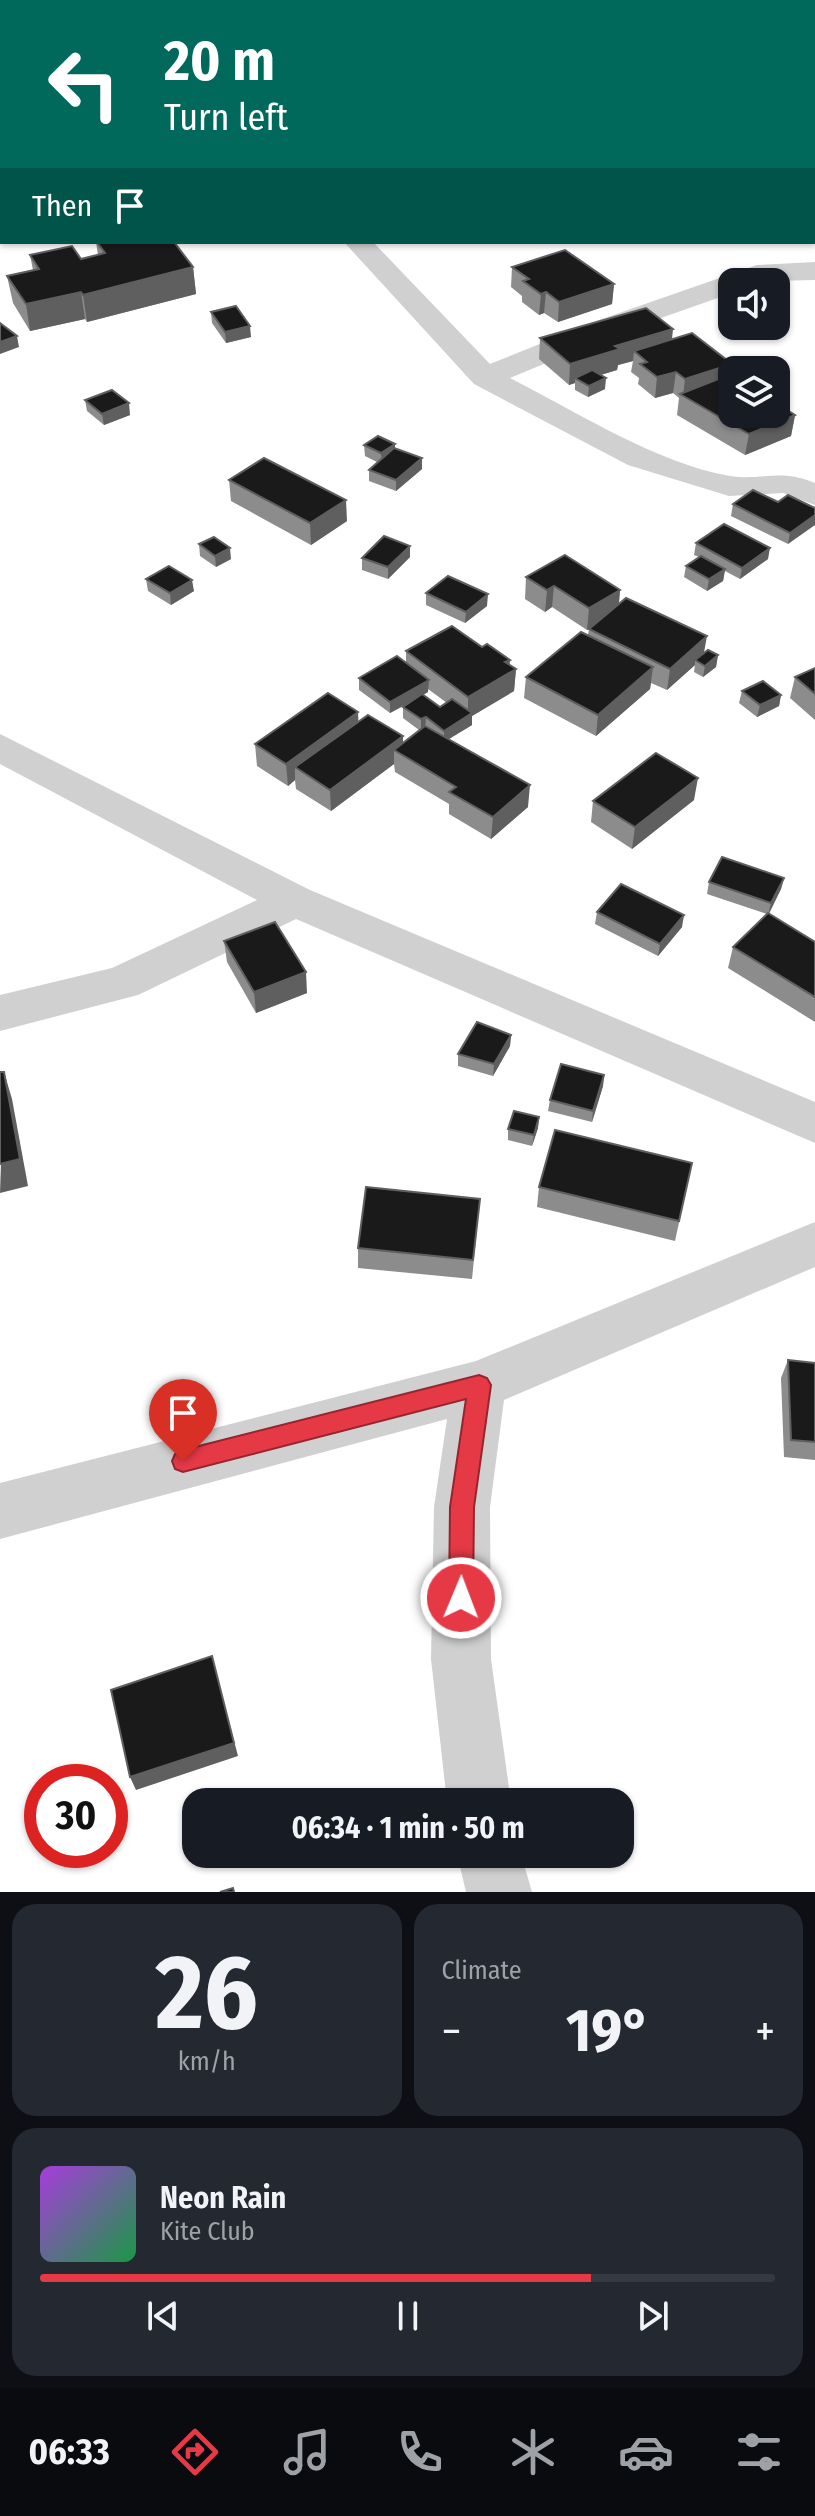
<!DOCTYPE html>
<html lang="en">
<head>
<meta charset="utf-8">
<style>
	body { margin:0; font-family:"Fira Sans Condensed",sans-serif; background:#242831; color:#f1f3f6; height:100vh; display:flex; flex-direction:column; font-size:30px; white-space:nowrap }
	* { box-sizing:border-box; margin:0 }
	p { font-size:26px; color:#9ea1a6 }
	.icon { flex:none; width:44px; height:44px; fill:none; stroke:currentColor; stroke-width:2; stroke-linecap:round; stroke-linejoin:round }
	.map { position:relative; height:1892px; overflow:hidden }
	.sheet { display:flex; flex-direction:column; gap:12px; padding:12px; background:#0d0f14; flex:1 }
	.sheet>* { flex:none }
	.top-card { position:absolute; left:0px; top:0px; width:816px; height:244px; box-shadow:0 2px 6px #0004; background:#00695c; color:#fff; overflow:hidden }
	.controls { position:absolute; left:718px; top:268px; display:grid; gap:16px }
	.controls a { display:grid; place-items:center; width:72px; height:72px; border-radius:16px; background:#171b24; box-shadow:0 2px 6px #0004; font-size:40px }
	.speed { position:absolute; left:24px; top:1764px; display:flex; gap:16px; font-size:40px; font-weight:700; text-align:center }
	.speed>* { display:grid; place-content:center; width:104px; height:104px; border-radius:50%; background:#171b24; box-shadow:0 2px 6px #0004; line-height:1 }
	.speed .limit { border:12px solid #d22; background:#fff; color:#111 }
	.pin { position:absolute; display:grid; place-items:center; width:68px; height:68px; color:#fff; margin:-82px -34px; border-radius:50% 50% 50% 0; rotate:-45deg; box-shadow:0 0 8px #0007 }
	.pin .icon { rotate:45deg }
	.me { position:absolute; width:88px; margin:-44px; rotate:1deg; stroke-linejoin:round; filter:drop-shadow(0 0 6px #0008) }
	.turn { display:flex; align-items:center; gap:28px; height:168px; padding:0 32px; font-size:36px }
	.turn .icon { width:104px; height:104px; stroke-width:2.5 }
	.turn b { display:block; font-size:56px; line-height:68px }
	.then { display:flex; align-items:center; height:76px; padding:0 32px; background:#0003; gap:16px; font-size:30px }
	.big { font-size:60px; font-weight:700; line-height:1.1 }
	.sheet .tile { flex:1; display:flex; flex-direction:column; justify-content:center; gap:12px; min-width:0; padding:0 28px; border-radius:24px; background:#242831 }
	.sheet .dial { align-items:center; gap:0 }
	.dial b { font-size:104px; line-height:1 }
	.song { display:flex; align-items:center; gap:24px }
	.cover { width:96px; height:96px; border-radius:12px; background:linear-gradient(135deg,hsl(280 70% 55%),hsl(140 70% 35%)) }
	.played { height:8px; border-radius:4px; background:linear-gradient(90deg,#e63946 75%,#363941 75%) }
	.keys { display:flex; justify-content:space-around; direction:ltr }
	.heat { display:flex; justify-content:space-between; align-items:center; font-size:44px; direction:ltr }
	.sheet .tiles { flex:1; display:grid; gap:12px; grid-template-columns:1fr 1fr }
	.tile:last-child { grid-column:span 2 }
	.trip { position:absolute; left:182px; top:1788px; width:452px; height:80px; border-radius:24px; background:#171b24; box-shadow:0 2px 6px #0004; font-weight:700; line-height:80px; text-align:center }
	.dock { display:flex; height:128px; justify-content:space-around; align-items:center; background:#090b0e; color:#9ea1a6 }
	.dock .icon { width:56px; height:56px }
	.dock .current { color:#e63946 }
	.dock b { font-size:36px; color:#f1f3f6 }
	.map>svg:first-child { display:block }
</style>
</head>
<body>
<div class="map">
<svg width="815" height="1892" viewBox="0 0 815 1892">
	<rect width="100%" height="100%" fill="#fff"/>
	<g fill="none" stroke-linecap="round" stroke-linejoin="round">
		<g fill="#d0d0d0" fill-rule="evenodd">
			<rect x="814" y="188" width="1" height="16"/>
			<path d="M0,227L2,242H9L0,244Z"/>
			<path d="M344,242H373L490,364L599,320L757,265L815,262V280L732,282V293L621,332L510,378C575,411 658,464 730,476C763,481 779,468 815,483V505L783,493L729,496L628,465L474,384Z"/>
			<path d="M0,734L310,890L815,1102V1143L296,919L138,995L0,1031V995L112,968L257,900L0,764Z"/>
			<path d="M815,1222V1267L504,1400L490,1507L491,1659L511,1802H447L431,1659L434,1507L447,1419L0,1539V1483L476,1361Z"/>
			<path d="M457,1854H521L532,1892H466Z"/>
		</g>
	</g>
	<g fill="#8c8c8c" fill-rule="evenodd">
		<path d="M415,0H449L447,2H429Z"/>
		<path d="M620,0H692L690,2H620Z"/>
		<path d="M738,0H792L793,2H741Z"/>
		<path d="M96,242L193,267L196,294L87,322L85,319L30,331L13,303L7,276L33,270L30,255L81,259L98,255Z"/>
		<path d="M512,267L614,284L612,304L558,322L544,313L539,315L522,302V296L511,287Z"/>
		<path d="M211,312L251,337L226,343L212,323Z"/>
		<path d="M540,338L672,339L731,374L795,415L791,436L745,455L677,415L679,398L673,393L655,398L638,384L639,378L631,372L633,361L618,365L617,370L601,375L605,389L588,397L575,390V383L569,385L539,359Z"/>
		<path d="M85,400L130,415L104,425L87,411Z"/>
		<path d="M395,444V448L422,469L396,491L369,481V470L377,462L365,456L364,445Z"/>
		<path d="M229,480L347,521L311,545L231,501Z"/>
		<path d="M778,502L815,508L788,544L731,516L733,504Z"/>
		<path d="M696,543L768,559L740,579L725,571L723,581L707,591L684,577L686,566L699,557L694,555Z"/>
		<path d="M199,544L231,559L216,567L200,556Z"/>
		<path d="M410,546V557L388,579L362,570V558Z"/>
		<path d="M526,577L620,590L619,604L704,654L718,655L716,667L703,677L694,672L695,665L667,690L651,683L650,689L596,736L524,698L526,677L588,635L589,629L587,630L552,607L545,612L525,599Z"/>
		<path d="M146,579L194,591L171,605L148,591Z"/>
		<path d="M426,593L487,606L465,623L426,605Z"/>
		<path d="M406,651L509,665L516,669L514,691L472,716V725L449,739L528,807L491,839L449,814V804L395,772L394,764L331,811L296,789L295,780L288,786L257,766L255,744L358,722L403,743L419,730L403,718V707L411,702L390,713L359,690V678L406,663ZM428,689L447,703L440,707L423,695L428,692Z"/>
		<path d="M815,668V720L790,698L795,677Z"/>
		<path d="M742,691L781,695L779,706L757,717L739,703Z"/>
		<path d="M694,800L632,849L591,822L593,801Z"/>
		<path d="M784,878L781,889L769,914L815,942V1022L728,968L733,947L767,914L707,894L709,882Z"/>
		<path d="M597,912L682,927L658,956L595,924Z"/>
		<path d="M224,941L307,993L256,1013L227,962Z"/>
		<path d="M511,1035L510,1046L493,1076L458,1066V1054Z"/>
		<path d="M604,1075L603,1086L592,1122L548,1111L550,1100Z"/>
		<path d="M539,1117L538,1128L532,1146L508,1140V1129Z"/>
		<path d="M692,1163L675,1241L537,1207L539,1187Z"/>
		<path d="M478,1219L472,1279L358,1268V1248Z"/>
		<path d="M788,1360L815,1363V1460L784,1457L781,1378Z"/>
	</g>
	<g fill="#5f5f5f">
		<path d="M678,0H692L690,2H678Z"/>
		<path d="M193,267L196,294L87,322L83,295Z"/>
		<path d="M614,284L612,304L558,322L559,302Z"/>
		<path d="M81,292L85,319L30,331L26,304Z"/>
		<path d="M546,292L544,313L539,315L541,294Z"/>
		<path d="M250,326L251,337L226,343L225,332Z"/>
		<path d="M673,329L671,350L634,351L633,361L618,365L617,370L580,381L575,378V383L569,385L570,364L615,346Z"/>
		<path d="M17,336L19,347L0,354V342Z"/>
		<path d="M732,364L729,385L683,396L685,379Z"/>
		<path d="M676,372L673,393L655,398L657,377Z"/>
		<path d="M606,378L605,389L588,397L589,386Z"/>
		<path d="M129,403L130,415L104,425L102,414Z"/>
		<path d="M795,415L791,436L745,455L749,434Z"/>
		<path d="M395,444V455L382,464L381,453Z"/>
		<path d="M422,458V469L396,491V480Z"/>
		<path d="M346,500L347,521L311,545L310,523Z"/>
		<path d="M815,515V525L788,544L790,533Z"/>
		<path d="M410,546V557L388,579V567Z"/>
		<path d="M230,548L231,559L216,567L215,556Z"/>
		<path d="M770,548L768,559L740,579L742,568Z"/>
		<path d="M725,569L723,581L707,591L709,579Z"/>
		<path d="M192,580L194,591L171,605L170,593Z"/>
		<path d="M554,586L552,607L545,612L547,590Z"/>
		<path d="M620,590L618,612L587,630L589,608Z"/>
		<path d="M488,594L487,606L465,623L466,612Z"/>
		<path d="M707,636L703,658L695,660V665L667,690L670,669Z"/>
		<path d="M718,655L716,667L703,677L705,666Z"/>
		<path d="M510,660L509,674L516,669L514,691L472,716V725L444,742V731L468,716V697L505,662Z"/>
		<path d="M653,667L650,689L596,736L598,715Z"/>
		<path d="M429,680L428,692L390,713V702Z"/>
		<path d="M781,695L779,706L757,717L760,705Z"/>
		<path d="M358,712L359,734L295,767V780L288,786L286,764Z"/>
		<path d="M426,717L425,729L421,731V719Z"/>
		<path d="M403,736V755L394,750V764L331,811L330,790Z"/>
		<path d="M698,778L694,800L632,849L635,827Z"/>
		<path d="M530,785L528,807L491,839L493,817Z"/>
		<path d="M784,878L781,889L768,915L771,903Z"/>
		<path d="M684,915L682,927L658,956L660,944Z"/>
		<path d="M306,972L307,993L256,1013L254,992Z"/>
		<path d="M511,1035L510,1046L493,1076L494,1064Z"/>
		<path d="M4,1072L12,1099L28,1186L0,1193Z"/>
		<path d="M604,1075L603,1086L592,1122L593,1111Z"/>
		<path d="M539,1117L538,1128L532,1146L534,1135Z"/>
		<path d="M212,1656L238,1756L136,1790L130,1777Z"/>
	</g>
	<g fill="#1a1a1a" stroke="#5f5f5f" stroke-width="2">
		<path d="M755,0H792L793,1L787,2H759Z"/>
		<path d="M97,242H174L193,267L83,295L81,292L26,304L7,276L39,269L30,255L72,246L81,259L105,253Z"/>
		<path d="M565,250L614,284L559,302L546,292L541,294L523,281L529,279L512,267Z"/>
		<path d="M236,306L250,326L225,332L211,312Z"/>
		<path d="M646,308L673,329L615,346L620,349L570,364L540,338Z"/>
		<path d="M0,323L17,336L0,342Z"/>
		<path d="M692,333L732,364L685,379L676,372L657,377L640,364L647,362L634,351Z"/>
		<path d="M592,370L606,378L589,386L575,378Z"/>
		<path d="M731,374H732V414H776V403L795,415L749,434L680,394Z"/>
		<path d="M112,390L129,403L102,414L85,400Z"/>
		<path d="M378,436L395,444L381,453L364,445Z"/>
		<path d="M394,448L422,458L396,480L369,470Z"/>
		<path d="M264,458L346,500L310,523L229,480Z"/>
		<path d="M753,490L778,502L788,495L815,508V515L790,533L733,504Z"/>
		<path d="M724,524L770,548L742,568L696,543Z"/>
		<path d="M384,536L410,546L388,567L362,558Z"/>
		<path d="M214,537L230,548L215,556L199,544Z"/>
		<path d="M565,555L620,590L589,608L554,586L547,590L526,577Z"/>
		<path d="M701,556L725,569L709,579L686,566Z"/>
		<path d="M169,566L192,580L170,593L146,579Z"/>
		<path d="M448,576L488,594L466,612L426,593Z"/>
		<path d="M626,598L707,636L670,669L589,629Z"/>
		<path d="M452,626L482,647L487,644L510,660L505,662L516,669L468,697L406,651Z"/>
		<path d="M581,632L653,667L598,715L526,677Z"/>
		<path d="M708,650L718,655L705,666L695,660Z"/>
		<path d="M397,656L429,680L390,702L359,678Z"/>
		<path d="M815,668V694L795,677Z"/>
		<path d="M763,681L781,695L760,705L742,691Z"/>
		<path d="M328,693L358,712L286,764L255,744Z"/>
		<path d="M422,694L440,707L452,699L472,713L444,731L426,717L421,719L403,707Z"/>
		<path d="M368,715L403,736L330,790L295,767Z"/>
		<path d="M425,726L530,785L493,817L449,792L456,787L394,750Z"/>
		<path d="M656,753L698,778L635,827L593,801Z"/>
		<path d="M722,857L784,878L771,903L709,882Z"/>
		<path d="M621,884L684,915L660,944L597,912Z"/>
		<path d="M768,913L815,942V997L733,947Z"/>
		<path d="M275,922L306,972L254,992L224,941Z"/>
		<path d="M477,1022L511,1035L494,1064L458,1054Z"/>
		<path d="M561,1064L604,1075L593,1111L550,1100Z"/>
		<path d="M0,1072H4L20,1159L0,1164Z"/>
		<path d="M514,1111L539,1117L534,1135L508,1129Z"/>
		<path d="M555,1130L692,1163L679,1221L539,1187Z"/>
		<path d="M366,1187L480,1199L473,1260L358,1248Z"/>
		<path d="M788,1360L815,1363V1442L791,1440Z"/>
		<path d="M212,1656L234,1743L130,1777L111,1690Z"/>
		<path d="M233,1888L234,1892H220Z"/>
	</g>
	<path fill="#e63946" stroke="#96252e" stroke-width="2" d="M479,1375L487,1378L491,1385L474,1507L473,1598L470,1607L461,1610L452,1607L449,1598L450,1507L466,1399L183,1472L175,1469L172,1461L175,1454L183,1450Z"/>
</svg>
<div class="controls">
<a><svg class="icon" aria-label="sound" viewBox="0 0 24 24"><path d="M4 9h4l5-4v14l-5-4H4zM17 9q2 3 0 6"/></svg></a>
<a><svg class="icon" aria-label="layers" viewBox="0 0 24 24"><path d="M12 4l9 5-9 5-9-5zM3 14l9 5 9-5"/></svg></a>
</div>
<div class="speed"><div class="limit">30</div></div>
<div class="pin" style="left:183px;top:1461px;background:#d93025"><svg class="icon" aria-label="arrive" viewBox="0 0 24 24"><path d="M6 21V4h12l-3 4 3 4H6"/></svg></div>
<svg class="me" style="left:461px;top:1598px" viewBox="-20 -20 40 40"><circle r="17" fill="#e63946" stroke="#fff" stroke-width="3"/><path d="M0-11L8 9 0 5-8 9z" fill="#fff"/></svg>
<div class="trip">06:34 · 1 min · 50 m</div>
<div class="top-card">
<div class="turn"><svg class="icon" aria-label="left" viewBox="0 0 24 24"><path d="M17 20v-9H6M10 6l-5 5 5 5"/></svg><div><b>20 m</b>Turn left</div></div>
<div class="then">Then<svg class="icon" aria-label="arrive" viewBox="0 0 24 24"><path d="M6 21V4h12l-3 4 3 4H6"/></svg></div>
</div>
</div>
<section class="sheet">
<div class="tiles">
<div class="tile dial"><b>26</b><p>km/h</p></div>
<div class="tile"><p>Climate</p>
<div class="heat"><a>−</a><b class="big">19°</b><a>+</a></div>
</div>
<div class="tile">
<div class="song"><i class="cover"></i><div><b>Neon Rain</b><p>Kite Club</p></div></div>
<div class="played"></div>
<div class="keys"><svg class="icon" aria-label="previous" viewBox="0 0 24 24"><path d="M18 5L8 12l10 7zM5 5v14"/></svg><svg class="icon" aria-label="pause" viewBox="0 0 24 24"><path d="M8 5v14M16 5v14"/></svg><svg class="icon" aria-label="next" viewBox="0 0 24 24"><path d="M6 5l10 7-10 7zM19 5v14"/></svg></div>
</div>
</div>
</section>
<nav class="dock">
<b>06:33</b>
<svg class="icon current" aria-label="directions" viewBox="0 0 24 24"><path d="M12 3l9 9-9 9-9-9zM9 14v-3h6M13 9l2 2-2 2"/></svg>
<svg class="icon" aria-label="music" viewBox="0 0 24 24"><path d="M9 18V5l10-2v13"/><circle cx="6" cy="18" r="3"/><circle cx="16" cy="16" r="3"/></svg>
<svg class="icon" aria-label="phone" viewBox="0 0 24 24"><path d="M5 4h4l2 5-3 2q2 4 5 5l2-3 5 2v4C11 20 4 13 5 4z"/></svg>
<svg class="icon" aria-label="climate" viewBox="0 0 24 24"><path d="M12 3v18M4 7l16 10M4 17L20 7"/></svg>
<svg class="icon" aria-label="car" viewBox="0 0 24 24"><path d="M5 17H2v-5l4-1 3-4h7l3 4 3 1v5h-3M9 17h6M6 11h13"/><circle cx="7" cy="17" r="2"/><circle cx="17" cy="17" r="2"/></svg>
<svg class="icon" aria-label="filters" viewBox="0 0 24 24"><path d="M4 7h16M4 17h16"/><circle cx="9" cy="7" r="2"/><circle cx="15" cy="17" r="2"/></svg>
</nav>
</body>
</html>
